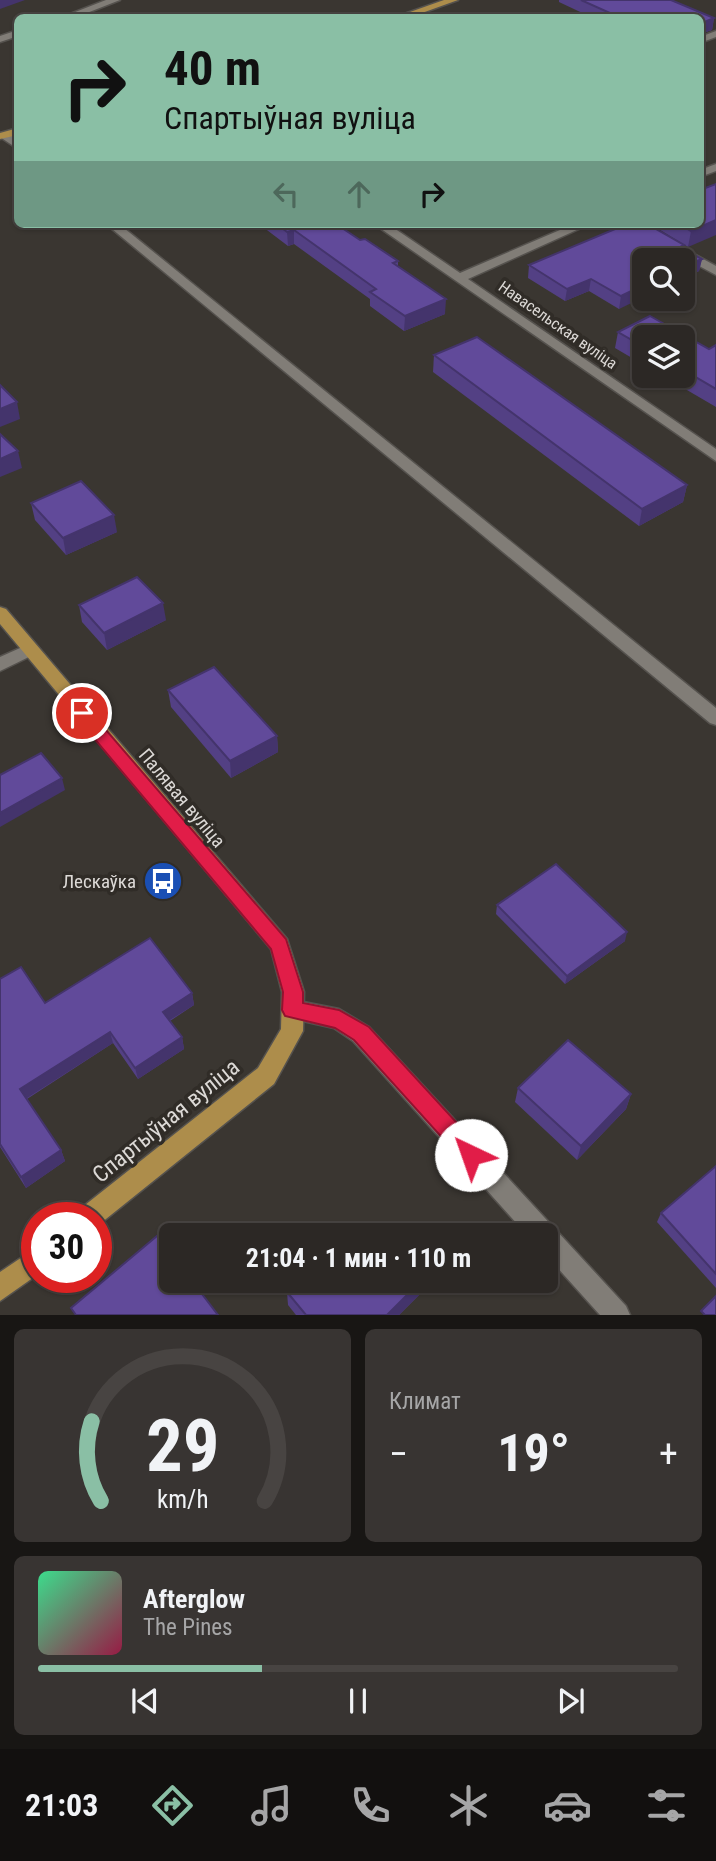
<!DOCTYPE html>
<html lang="ru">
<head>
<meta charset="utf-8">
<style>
	body { margin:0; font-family:"Roboto Condensed",sans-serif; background:#383432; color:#f1f3f6; height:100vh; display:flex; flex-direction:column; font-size:26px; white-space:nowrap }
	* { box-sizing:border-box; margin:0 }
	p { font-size:23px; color:#a6a6a7 }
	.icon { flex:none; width:38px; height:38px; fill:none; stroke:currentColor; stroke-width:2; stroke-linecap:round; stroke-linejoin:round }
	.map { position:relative; height:1315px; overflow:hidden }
	.details { display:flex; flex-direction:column; gap:14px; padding:14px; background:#181614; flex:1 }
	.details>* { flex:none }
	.banner { position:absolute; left:14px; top:14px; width:690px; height:214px; border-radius:10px; box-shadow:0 2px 5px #0004,0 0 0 2px #484442; background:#8abfa5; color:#111; overflow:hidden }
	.fabs { position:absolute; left:632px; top:248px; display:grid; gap:14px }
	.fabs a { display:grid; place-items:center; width:63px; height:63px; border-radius:10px; background:#2c2825; box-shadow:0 2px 5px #0004,0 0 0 2px #484442; font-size:35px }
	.speed { position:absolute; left:21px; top:1202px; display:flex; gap:14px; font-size:35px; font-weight:700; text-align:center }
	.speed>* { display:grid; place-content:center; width:91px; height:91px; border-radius:50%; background:#2c2825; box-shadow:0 2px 5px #0004,0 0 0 2px #484442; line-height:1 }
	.speed .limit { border:10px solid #d22; background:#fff; color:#111 }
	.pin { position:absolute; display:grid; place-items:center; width:60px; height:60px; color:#fff; margin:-30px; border:4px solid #fff; border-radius:50%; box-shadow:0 2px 7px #0007 }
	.me { position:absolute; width:77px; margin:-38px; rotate:318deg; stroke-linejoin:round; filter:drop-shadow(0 0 5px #0008) }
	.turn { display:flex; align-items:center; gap:24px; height:147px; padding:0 35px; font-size:32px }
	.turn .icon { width:91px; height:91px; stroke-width:2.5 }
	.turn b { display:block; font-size:49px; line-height:60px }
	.lanes { display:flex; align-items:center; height:66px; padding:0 35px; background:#0003; justify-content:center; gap:35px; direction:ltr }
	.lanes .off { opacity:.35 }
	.big { font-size:52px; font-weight:700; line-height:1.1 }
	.details .card { flex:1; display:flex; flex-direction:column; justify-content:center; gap:10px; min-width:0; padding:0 24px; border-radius:10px; background:#383432 }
	.details .dial { align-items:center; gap:0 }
	.dial svg { height:182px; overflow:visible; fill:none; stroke:#484442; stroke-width:7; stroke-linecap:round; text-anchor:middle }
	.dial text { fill:#f1f3f6; stroke:none }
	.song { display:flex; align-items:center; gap:21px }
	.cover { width:84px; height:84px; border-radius:10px; background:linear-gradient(135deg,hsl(150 70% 55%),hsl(340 70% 35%)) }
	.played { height:7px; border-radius:4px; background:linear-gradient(90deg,#8abfa5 35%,#484442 35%) }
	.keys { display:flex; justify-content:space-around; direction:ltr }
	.heat { display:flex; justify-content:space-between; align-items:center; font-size:38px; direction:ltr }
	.details .tiles { flex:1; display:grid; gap:14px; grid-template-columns:1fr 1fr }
	.card:last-child { grid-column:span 2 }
	.trip { position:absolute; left:159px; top:1223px; width:399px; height:70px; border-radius:10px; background:#2c2825; box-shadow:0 2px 5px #0004,0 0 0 2px #484442; font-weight:700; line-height:70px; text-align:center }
	.tab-bar { display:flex; height:112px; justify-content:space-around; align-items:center; background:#12100f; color:#a6a6a7 }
	.tab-bar .icon { width:49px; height:49px }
	.tab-bar .selected { color:#8abfa5 }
	.tab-bar b { font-size:32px; color:#f1f3f6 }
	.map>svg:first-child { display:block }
</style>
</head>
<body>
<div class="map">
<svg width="716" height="1315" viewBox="0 0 716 1315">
	<rect width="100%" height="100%" fill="#3a3631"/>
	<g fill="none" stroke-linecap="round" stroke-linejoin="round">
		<g stroke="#55524e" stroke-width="3">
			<g id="minor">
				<path d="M106,0H120L74,18H60Z"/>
				<path d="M18,30V36L0,42V36Z"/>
				<path d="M716,31V37L700,43V37Z"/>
				<path d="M0,133H8L18,140V149L0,137Z"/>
				<path d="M716,164V171L700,177V170Z"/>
				<path d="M106,224H119L716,708V725L710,723Z"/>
				<path d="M374,224H388L460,273L574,224H590L468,279L716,449V461Z"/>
				<path d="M681,247L716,266V275L677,254V248Z"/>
				<path d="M29,644L38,650L35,654L0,671V657Z"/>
				<path d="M293,1000L339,1009L369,1027L626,1306L630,1315H600L546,1255V1236H528L353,1041L334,1028L285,1017L282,1010L285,1003Z"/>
			</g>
		</g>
		<g stroke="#55524e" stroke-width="3">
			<g id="major">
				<path d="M444,0H458L408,18H393Z"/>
				<path d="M18,128V135L0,139V133Z"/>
				<path d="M0,607L6,609L287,939L304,992L303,1031L274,1084L96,1227V1218H77L80,1209L258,1068L281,1029L282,992L271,949L0,624Z"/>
				<path d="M37,1247V1275L0,1301V1272Z"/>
			</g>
		</g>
		<use href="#minor" fill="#817d77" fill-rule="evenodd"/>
		<use href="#major" fill="#ad8d4b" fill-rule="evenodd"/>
	</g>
	<g fill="#534084">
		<path d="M559,0H671L714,18L712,30L700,34V18H593L559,2Z"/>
		<path d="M259,224H336L360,240L398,261V267L445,314L404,331L370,306V299L294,244L288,246Z"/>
		<path d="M652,224H700L688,247L652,225Z"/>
		<path d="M684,245L683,249L702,259L699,271L682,279V261L619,309L589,291L565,301L528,278L529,265Z"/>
		<path d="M650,316L709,349L716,345V407L663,376H682V338H644V365L615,348L618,332Z"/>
		<path d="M434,355L687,485L683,502L639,526L433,372Z"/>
		<path d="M31,503L117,532L66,555L35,520Z"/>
		<path d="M79,605L166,620L107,650L82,622Z"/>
		<path d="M168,690L277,736L278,752L231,778L171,707Z"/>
		<path d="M497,905L625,941L565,984L496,914Z"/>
		<path d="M0,979L45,1003L192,993L194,1005L170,1021L182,1037L184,1049L138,1079L113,1043L27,1099L61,1150L65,1161L26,1188L0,1147Z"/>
		<path d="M518,1088L631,1094L626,1109L577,1160L515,1102Z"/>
		<path d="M716,1166V1288L657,1222L661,1213Z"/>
		<path d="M430,1284L399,1315H296L288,1305L287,1292Z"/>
	</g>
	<g fill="#44346c">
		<path d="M0,0H25L0,9Z"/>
		<path d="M714,18L712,30L700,34V24Z"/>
		<path d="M716,220V235L688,247L691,231Z"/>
		<path d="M294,230V244L288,246L287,232Z"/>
		<path d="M702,259L699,271L682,279V267Z"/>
		<path d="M591,279L589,291L565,301L567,289Z"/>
		<path d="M644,285V297L619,309L621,296Z"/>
		<path d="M446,299L445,314L404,331L405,316Z"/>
		<path d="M17,402L20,419L0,427V409Z"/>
		<path d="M18,451L22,468L0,477V459Z"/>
		<path d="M687,485L683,502L639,526L642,509Z"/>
		<path d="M114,515L117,532L66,555L63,538Z"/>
		<path d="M163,603L166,620L107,650L104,633Z"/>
		<path d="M277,736L278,752L231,778L230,761Z"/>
		<path d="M62,778L65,790L0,827V813Z"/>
		<path d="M627,932L625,941L565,984L567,976Z"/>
		<path d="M192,993L194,1005L165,1023L163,1012Z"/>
		<path d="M110,1032L113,1043L24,1100L20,1089Z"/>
		<path d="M182,1037L184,1049L138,1079L135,1068Z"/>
		<path d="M631,1094L626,1109L577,1160L581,1146Z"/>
		<path d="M61,1150L65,1161L26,1188L21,1177Z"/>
		<path d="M421,1281H430V1284L399,1315H387Z"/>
	</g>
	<g fill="#614a9a" stroke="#44346c" stroke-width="2">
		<path d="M581,0H671L714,18L700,24V18H621Z"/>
		<path d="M716,184V220L691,231L680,224H700V190Z"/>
		<path d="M277,224H336L360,240L365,239L398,261L393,263L446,299L405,316L370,292L376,289L294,230L287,232Z"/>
		<path d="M627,224H647L684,245L680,247L702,259L682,267V261H644V285L621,296L591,279L567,289L529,265Z"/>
		<path d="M650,316L709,349L716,345V389L682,369V338H644V347L618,332Z"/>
		<path d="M477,337L687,485L642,509L434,355Z"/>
		<path d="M0,385L17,402L0,409Z"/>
		<path d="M0,434L18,451L0,459Z"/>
		<path d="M81,481L114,515L63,538L31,503Z"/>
		<path d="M137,577L163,603L104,633L79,605Z"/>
		<path d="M214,667L277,736L230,761L168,690Z"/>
		<path d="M41,753L62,778L0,813V775Z"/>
		<path d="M556,864L627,932L567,976L497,905Z"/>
		<path d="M150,938L192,993L163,1012L182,1037L135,1068L110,1032L20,1089L61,1150L21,1177L0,1144V979L21,967L45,1003Z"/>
		<path d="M568,1040L631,1094L581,1146L518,1088Z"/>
		<path d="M716,1166V1274L661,1213Z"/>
		<path d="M392,1228L399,1236H384Z"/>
		<path d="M157,1236L172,1255V1281H192L218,1315H76L71,1308Z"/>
		<path d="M299,1281H421L387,1315H306L287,1292Z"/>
		<path d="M716,1296V1315H705L701,1311Z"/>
	</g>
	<path fill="#e11d48" stroke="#92132f" stroke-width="2" d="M82,707L88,709L286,939L303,992V1003L339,1010L369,1027L479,1147L482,1155L479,1162L471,1165L464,1162L354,1040L335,1028L285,1016L282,1010L283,992L271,949L77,718L74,713Z"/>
	<defs>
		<g id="bus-disc" transform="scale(2.0125)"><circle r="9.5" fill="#1a4fb4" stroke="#302c27"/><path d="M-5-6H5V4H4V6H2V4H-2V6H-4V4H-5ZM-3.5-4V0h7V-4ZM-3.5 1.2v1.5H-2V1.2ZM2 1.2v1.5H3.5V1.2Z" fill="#fff"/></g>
	</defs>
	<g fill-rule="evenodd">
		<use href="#bus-disc" x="163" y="881"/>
	</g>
	<g text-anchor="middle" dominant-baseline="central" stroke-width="7" stroke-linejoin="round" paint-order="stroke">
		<g font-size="16" fill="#dcd9d6" stroke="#302c27">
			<text transform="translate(558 325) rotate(35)">Навасельская вуліца</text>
		</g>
		<g font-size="19" fill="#dcd9d6" stroke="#302c27">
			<text transform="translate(182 798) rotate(50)">Палявая вуліца</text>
		</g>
		<g font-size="19" fill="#dcd9d6" stroke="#302c27" text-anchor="end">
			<text x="136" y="881">Лескаўка</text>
		</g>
		<g font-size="23" fill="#dcd9d6" stroke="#302c27">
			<text transform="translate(166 1121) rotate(-39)">Спартыўная вуліца</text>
		</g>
	</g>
</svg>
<div class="fabs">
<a><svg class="icon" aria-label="search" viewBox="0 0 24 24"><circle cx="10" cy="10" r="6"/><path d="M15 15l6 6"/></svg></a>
<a><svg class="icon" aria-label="layers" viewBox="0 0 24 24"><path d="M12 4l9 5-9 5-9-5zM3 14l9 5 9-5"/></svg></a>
</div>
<div class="speed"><div class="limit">30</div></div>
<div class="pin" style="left:82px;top:713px;background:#d93025"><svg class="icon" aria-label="arrive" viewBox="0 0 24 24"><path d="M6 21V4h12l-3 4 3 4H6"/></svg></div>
<svg class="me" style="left:471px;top:1155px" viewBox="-20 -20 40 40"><circle r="19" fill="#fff"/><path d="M0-13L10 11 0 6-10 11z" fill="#e11d48"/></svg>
<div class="trip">21:04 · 1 мин · 110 m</div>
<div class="banner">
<div class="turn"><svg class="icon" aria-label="right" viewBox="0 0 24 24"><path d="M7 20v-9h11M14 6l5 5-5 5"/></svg><div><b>40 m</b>Спартыўная вуліца</div></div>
<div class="lanes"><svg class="icon off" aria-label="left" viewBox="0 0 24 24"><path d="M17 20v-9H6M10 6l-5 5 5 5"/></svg><svg class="icon off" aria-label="ahead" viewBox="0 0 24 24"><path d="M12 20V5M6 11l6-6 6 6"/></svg><svg class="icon" aria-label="right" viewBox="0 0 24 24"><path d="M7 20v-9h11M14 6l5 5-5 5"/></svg></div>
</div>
</div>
<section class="details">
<div class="tiles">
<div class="card dial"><svg viewBox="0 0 100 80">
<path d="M14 69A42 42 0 1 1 86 69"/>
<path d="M14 69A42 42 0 0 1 10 34" stroke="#8abfa5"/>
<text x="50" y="56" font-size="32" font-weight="700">29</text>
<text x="50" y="72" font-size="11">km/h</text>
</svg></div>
<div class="card"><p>Климат</p>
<div class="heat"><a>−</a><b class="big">19°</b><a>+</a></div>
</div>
<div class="card">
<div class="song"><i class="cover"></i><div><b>Afterglow</b><p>The Pines</p></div></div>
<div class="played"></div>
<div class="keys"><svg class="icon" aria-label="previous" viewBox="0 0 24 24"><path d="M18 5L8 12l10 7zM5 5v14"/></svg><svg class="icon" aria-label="pause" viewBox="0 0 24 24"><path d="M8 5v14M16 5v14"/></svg><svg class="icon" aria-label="next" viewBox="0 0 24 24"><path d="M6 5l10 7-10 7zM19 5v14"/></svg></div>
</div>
</div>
</section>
<nav class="tab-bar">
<b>21:03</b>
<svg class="icon selected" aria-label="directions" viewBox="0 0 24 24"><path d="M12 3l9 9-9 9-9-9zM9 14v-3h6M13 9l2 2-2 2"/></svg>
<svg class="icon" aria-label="music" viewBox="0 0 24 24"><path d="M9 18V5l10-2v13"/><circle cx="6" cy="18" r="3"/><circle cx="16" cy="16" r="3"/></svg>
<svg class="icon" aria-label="phone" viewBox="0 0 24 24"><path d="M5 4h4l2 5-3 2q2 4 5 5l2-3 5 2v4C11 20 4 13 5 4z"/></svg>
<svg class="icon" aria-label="climate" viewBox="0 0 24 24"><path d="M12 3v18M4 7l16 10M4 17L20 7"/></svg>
<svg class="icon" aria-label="car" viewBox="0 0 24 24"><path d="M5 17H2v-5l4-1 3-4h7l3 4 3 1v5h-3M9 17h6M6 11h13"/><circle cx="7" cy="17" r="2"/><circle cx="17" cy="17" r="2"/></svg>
<svg class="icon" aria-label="filters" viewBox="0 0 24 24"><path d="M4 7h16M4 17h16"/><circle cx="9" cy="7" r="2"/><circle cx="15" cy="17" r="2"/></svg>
</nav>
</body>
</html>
